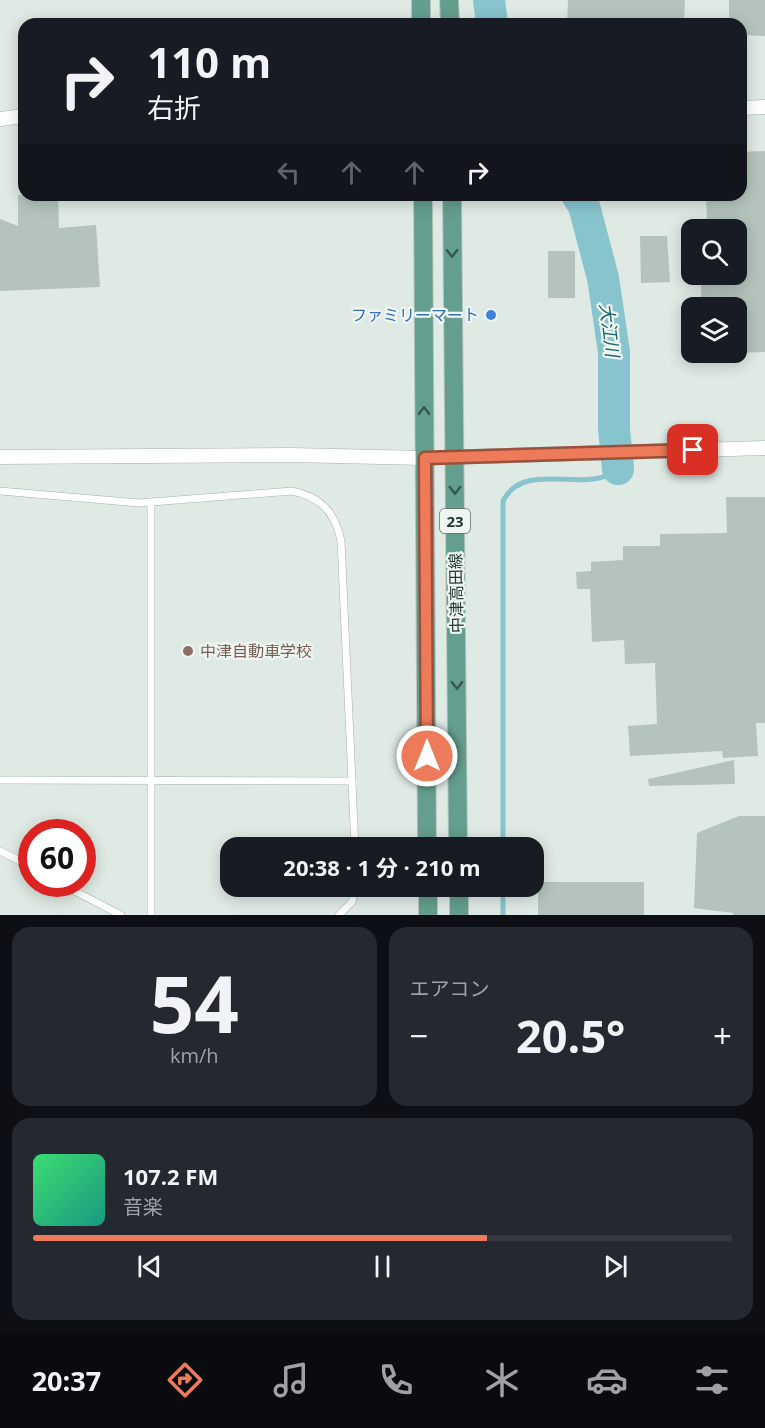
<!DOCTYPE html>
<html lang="ja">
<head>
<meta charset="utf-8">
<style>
	body { margin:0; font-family:"Open Sans","Noto Sans JP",sans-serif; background:#242831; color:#f1f3f6; height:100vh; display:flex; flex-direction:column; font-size:22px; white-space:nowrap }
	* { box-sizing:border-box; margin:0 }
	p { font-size:20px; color:#9ea1a6 }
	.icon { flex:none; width:33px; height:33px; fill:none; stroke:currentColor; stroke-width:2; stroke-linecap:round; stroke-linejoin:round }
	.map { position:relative; height:915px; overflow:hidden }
	.details { display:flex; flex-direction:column; gap:12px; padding:12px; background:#0d0f14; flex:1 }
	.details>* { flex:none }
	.guide { position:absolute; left:18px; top:18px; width:729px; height:183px; border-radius:18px; box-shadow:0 3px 15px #0003; background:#171b24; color:#f1f3f6; overflow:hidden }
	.controls { position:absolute; left:681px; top:219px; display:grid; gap:12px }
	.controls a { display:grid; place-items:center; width:66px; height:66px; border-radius:12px; background:#171b24; box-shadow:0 3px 15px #0003; font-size:30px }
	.speed { position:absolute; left:18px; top:819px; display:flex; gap:12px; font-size:30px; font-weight:700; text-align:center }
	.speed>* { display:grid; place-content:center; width:78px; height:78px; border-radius:50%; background:#171b24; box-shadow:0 3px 15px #0003; line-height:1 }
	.speed .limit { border:9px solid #d22; background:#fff; color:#111 }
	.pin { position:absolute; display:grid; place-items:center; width:51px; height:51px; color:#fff; margin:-26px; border-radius:12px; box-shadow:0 3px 9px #0006 }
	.me { position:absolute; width:66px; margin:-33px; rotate:0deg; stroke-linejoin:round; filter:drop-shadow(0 0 4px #0008) }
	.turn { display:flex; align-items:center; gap:21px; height:126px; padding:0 30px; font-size:27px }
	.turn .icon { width:78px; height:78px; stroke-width:2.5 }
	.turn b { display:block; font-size:42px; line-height:51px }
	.lanes { display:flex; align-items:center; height:57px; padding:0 30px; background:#0003; justify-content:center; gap:30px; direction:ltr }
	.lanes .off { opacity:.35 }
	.big { font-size:45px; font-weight:700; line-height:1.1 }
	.details .tile { flex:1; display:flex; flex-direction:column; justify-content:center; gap:9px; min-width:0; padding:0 21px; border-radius:18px; background:#242831 }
	.details .dial { align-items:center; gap:0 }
	.dial b { font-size:78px; line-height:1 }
	.song { display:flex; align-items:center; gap:18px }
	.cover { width:72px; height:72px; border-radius:9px; background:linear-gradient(135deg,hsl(140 70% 55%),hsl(170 70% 35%)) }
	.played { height:6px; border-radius:3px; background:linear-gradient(90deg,#ed7b59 65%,#363941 65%) }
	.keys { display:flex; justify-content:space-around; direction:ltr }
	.heat { display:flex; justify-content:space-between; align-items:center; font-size:33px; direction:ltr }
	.details .tiles { flex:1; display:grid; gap:12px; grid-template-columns:1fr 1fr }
	.tile:last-child { grid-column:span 2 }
	.trip { position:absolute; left:220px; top:837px; width:324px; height:60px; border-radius:18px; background:#171b24; box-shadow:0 3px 15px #0003; font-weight:700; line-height:60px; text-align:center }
	.menu { display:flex; height:96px; justify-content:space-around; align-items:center; background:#090b0e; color:#9ea1a6 }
	.menu .icon { width:42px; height:42px }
	.menu .on { color:#ed7b59 }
	.menu b { font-size:27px; color:#f1f3f6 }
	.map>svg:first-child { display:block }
</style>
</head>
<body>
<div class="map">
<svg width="765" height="915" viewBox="0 0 765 915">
	<rect width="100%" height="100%" fill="#dfeae5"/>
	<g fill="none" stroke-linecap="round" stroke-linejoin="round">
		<g stroke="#88c4ce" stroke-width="5">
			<path d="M503,848V501C525,458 588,496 618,469"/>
			<path d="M503,915V886"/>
		</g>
		<g stroke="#88c4ce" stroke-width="32">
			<path d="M489,0L492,24"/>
			<path d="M577,195L584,206L603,278L614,352V429L618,469"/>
		</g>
	</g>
	<g fill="#b4c4bd">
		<path d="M568,0H685L684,24H567Z"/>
		<path d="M729,0H765V36L741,35V24H729Z"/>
		<path d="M765,151V352L736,353V308H701V285H730V274H736V230H729V224L707,225L706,195H741L742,152Z"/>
		<path d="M18,195H58L59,228L96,225L100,287L0,291V219L18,226Z"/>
		<path d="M640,236H667L670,282L641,283Z"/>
		<rect x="548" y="251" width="27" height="47"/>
		<path d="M726,497H765V723H756L758,756L723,758L722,751L630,756L628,726L657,724L655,663L625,664L624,640L592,642L590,589H577L576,572L591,571V562L623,560V546H660V534L727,533Z"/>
		<path d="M734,760L735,784L649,786L648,779Z"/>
		<path d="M739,816H765V915H733V913L694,908L697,833Z"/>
		<rect x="538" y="882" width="106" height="33"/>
	</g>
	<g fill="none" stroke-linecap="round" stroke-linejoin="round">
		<g stroke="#a2b1ac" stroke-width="8">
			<g id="lane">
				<path d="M0,491L139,503L292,491C321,497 335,512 341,541L355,848"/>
				<path d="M151,502V915"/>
				<path d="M0,780L352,781"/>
				<path d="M0,851L32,867"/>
				<path d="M61,884L121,915"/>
				<path d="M339,915L352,902L356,886"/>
			</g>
		</g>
		<g stroke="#a2b1ac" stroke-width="15">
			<g id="street">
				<path d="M741,108L765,107"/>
				<path d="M0,119L24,116"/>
				<path d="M0,457L291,455L425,458L765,448"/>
			</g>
		</g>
		<g stroke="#bcc4c2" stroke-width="20">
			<g id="primary">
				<path d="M421,0V24"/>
				<path d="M449,0L450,24"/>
				<path d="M423,195L427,848"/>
				<path d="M452,195L458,848"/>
				<path d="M428,886V915"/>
				<path d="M459,886V915"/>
			</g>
		</g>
		<use href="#lane" stroke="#fff" stroke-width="7"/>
		<use href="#street" stroke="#fff" stroke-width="14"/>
		<use href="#primary" stroke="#649e8e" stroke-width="18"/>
	</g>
	<defs><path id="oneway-chevron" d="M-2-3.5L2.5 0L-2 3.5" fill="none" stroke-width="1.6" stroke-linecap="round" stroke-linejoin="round" transform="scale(1.5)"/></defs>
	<g stroke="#34574e">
		<use href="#oneway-chevron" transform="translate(452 253) rotate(89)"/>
		<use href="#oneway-chevron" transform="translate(424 411) rotate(-90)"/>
		<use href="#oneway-chevron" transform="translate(455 490) rotate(89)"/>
		<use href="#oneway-chevron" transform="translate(457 685) rotate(89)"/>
	</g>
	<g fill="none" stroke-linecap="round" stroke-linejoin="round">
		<g stroke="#9a503a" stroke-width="15">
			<path id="route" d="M427,756L425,458L693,450"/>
		</g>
		<use href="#route" stroke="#ed7b59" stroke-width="10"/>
	</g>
	<circle fill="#3f7fe0" stroke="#eff6f2" stroke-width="2" cx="491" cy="315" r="6"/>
	<circle fill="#8d6e63" stroke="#eff6f2" stroke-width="2" cx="188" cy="651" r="6"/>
	<g text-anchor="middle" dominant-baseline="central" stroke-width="4.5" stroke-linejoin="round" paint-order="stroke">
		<rect fill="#eff6f2" stroke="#5e726c" stroke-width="1.5" x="440" y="509" width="30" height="24" rx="4.5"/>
		<g font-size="15" font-weight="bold" fill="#203932">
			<text x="455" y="521">23</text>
		</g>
		<g font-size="16" fill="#366cbe" stroke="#eff6f2" text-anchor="end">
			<text x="479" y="315">ファミリーマート</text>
		</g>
		<g font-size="16" fill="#203932" stroke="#eff6f2">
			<text transform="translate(456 593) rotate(-91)">中津高田線</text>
		</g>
		<g font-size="16" fill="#785e54" stroke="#eff6f2" text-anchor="start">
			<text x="200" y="651">中津自動車学校</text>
		</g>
		<g font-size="18" font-style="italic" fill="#1d6572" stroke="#eff6f2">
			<text transform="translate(610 330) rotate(83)">大江川</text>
		</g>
	</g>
</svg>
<div class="controls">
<a><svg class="icon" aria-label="search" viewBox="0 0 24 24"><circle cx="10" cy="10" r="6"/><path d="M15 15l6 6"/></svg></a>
<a><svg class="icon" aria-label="layers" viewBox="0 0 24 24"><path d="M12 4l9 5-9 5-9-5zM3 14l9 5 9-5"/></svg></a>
</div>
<div class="speed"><div class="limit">60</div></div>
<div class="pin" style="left:693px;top:450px;background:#d93025"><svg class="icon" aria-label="arrive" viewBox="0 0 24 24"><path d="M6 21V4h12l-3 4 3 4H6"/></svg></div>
<svg class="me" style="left:427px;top:756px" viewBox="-20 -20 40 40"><circle r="17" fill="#ed7b59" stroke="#fff" stroke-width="3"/><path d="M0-11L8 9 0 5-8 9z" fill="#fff"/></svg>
<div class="trip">20:38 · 1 分 · 210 m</div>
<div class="guide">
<div class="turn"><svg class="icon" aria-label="right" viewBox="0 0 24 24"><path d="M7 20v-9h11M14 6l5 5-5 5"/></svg><div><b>110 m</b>右折</div></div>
<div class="lanes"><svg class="icon off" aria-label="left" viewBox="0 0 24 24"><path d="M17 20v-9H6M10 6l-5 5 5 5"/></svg><svg class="icon off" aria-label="ahead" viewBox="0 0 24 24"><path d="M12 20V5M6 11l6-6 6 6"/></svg><svg class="icon off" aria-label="ahead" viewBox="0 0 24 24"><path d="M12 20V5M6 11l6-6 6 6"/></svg><svg class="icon" aria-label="right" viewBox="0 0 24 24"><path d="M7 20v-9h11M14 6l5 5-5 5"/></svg></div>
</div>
</div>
<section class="details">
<div class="tiles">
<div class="tile dial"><b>54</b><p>km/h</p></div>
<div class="tile"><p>エアコン</p>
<div class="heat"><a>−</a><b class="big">20.5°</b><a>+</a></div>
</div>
<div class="tile">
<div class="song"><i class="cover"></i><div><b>107.2 FM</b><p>音楽</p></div></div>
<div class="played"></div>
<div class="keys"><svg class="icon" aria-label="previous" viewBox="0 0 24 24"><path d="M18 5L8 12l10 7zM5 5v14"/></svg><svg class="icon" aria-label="pause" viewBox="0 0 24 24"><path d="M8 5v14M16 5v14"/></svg><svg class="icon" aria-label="next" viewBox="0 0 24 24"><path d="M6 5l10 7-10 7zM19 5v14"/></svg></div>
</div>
</div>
</section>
<nav class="menu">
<b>20:37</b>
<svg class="icon on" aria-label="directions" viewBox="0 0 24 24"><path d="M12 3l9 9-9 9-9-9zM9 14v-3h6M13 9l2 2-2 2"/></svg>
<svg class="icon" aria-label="music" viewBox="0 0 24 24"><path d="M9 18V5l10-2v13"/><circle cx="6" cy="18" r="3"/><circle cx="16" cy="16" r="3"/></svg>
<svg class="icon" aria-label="phone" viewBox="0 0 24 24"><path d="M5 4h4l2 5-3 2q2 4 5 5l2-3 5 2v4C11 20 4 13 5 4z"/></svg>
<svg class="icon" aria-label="climate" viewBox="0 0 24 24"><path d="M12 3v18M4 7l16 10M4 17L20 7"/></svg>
<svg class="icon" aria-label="car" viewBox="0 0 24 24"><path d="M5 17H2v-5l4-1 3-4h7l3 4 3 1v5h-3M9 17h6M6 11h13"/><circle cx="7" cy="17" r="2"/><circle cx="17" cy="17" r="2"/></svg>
<svg class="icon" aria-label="filters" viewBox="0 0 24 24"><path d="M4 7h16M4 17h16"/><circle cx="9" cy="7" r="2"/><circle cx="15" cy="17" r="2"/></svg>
</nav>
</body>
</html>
